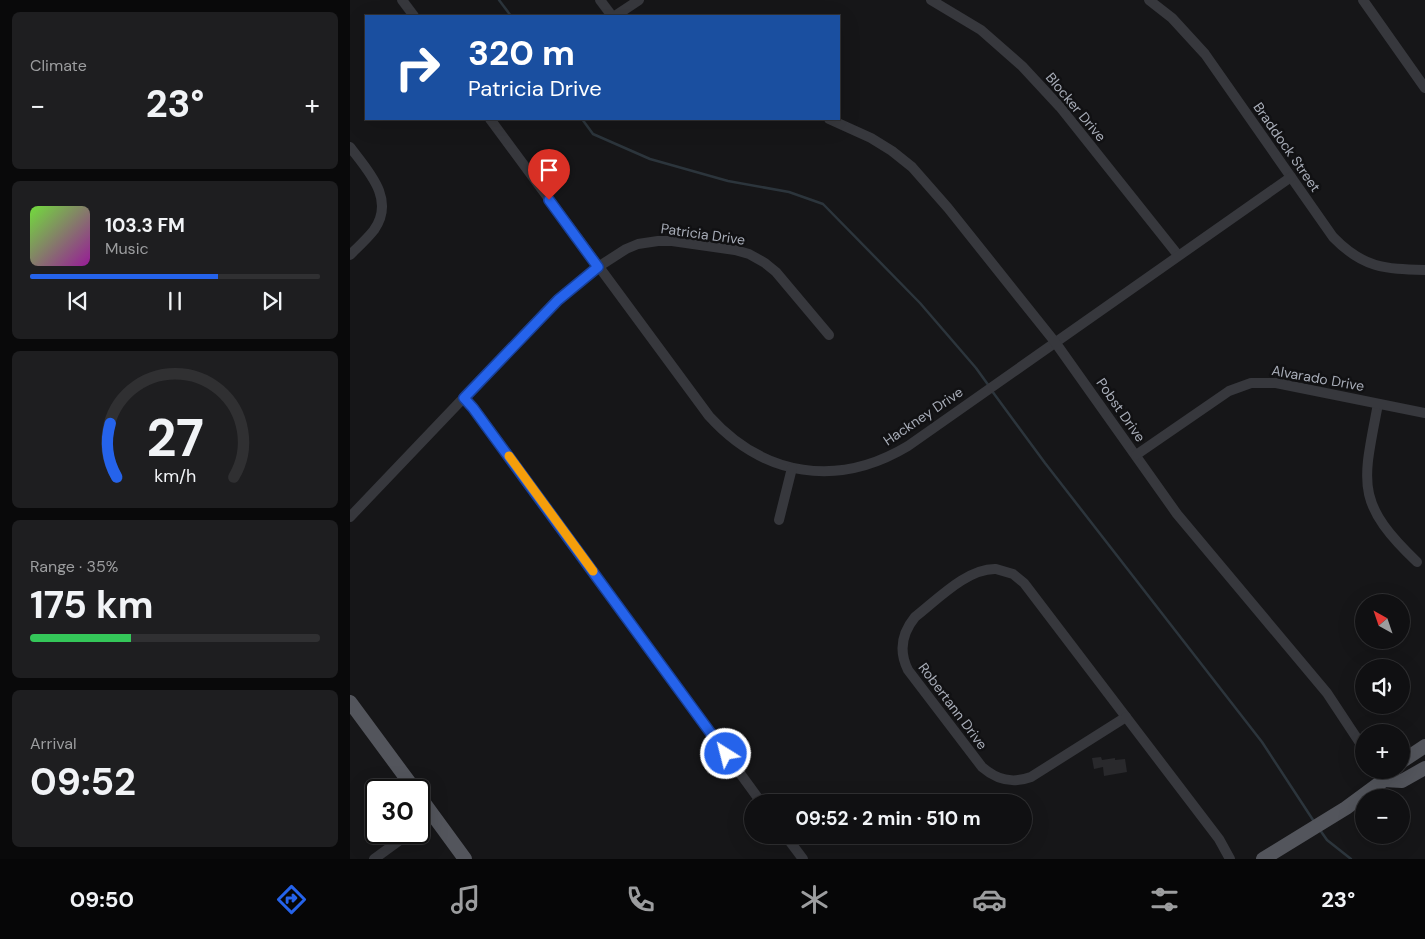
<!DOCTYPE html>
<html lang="en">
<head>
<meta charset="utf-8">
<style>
	body { margin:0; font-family:"DM Sans",sans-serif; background:#1e1e20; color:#f1f3f6; height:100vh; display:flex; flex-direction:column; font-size:19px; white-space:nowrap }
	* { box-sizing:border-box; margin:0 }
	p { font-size:16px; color:#9c9d9f }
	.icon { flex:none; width:28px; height:28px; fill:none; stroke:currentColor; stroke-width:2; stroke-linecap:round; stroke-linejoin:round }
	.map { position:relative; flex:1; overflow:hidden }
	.drawer { display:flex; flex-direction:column; gap:12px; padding:12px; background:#09090a; width:350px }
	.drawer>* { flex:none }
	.guide { position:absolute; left:15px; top:15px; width:475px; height:105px; border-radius:0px; box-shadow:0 5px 20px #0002,0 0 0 1px #303032; background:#1a4fa0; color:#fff; overflow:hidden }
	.needle { width:32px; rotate:320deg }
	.fabs { position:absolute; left:1005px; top:594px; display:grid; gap:10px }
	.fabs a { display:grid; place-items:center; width:55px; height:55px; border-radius:50%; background:#101012; box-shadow:0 5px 20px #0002,0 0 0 1px #303032; font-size:25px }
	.speed { position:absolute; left:15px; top:779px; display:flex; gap:10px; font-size:25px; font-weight:700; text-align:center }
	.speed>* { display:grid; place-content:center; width:65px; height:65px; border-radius:50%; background:#101012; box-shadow:0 5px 20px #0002,0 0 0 1px #303032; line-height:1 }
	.speed .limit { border:2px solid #111; border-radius:8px; background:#fff; color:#111 }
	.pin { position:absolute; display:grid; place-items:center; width:42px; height:42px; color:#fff; margin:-51px -21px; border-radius:50% 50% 50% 0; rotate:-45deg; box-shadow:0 0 5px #0007 }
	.pin .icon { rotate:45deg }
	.me { position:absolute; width:55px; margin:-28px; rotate:324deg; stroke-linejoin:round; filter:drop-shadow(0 0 4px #0008) }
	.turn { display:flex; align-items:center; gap:18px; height:105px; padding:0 20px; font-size:22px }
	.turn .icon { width:65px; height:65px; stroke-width:2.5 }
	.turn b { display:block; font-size:35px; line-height:42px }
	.big { font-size:38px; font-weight:700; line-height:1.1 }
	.drawer .card { flex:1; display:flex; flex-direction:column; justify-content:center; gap:8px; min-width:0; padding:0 18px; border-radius:8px; background:#1e1e20 }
	.drawer .dial { align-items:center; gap:0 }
	.dial svg { height:130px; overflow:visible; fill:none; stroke:#303032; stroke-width:7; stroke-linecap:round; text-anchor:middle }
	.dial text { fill:#f1f3f6; stroke:none }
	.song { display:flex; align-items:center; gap:15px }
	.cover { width:60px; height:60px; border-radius:8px; background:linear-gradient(135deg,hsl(100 70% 55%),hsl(300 70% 35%)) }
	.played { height:5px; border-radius:2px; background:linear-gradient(90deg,#2563eb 65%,#303032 65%) }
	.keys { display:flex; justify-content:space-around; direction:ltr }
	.heat { display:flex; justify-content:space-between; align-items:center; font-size:28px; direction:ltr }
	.charge { height:8px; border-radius:4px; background:linear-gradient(90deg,#34c759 35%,#303032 0) }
	.trip { position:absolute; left:394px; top:794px; width:288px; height:50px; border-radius:25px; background:#101012; box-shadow:0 5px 20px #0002,0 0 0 1px #303032; font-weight:700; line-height:50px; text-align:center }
	.menu { display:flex; height:80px; justify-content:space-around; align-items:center; background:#060607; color:#9c9d9f }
	.menu .icon { width:35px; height:35px }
	.menu .on { color:#2563eb }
	.menu b { font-size:22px; color:#f1f3f6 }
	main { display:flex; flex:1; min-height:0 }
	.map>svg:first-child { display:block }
</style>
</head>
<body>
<main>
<section class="drawer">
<div class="card"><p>Climate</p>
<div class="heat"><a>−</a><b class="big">23°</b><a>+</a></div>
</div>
<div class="card">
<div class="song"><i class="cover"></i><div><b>103.3 FM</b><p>Music</p></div></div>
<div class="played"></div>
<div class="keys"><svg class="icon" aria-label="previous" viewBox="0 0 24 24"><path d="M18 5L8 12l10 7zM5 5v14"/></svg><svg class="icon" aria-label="pause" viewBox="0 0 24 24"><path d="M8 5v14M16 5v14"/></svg><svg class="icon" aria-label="next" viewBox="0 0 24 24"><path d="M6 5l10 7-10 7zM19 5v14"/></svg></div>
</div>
<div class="card dial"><svg viewBox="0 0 100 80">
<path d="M14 69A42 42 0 1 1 86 69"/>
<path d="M14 69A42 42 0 0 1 10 36" stroke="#2563eb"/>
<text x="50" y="56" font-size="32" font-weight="700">27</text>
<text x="50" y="72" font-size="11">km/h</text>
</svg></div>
<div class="card"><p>Range · 35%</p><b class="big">175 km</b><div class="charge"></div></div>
<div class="card"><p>Arrival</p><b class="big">09:52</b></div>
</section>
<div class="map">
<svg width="1075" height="859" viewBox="0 0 1075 859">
	<rect width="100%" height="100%" fill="#161618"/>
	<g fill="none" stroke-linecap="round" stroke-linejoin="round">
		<g stroke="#2c353c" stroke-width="2.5">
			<path d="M149,0L161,16"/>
			<path d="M232,119L243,134L300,159L378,181L439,192L473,204L570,303L626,368L639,386"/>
			<path d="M642,391L695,463L912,742L965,823"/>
			<path d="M970,830L977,840L1001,859"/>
		</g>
	</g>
	<path fill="#29292c" d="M751,757L752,760L765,758V760L775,759L777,772L754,776L753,767L744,769L742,758Z"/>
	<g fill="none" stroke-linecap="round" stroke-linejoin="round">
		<g stroke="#37383d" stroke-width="10">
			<path d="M52,0L64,16"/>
			<path d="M250,0L262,16"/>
			<path d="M581,0L631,30L672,66L710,107L828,255"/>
			<path d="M799,0L822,18L855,54L983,237C1013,268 1034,269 1075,270"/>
			<path d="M1013,0L1075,88"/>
			<path d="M265,16L289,0"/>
			<path d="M140,119L359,416C414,477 488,488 558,446L941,177"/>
			<path d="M479,119L521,138L542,151L562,167L598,208L705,342L827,514L977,693L1014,749"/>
			<path d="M0,147C18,171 46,199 24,230C17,239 8,247 0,255"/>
			<path d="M114,398L123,407L411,802"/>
			<path d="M1028,404C1013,483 1004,502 1067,562"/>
			<path d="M786,455L879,391L901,383H926L1075,413"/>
			<path d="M0,517L207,300L248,267L276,249L288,244L308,241H322L385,250L399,254L415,263L426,272L479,335"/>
			<path d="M429,520L442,468"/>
			<path d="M646,569L663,574L674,583L776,717L681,777C662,784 647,780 632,767L558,670C548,650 552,633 565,617C587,600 617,568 646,569Z"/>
			<path d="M776,717L869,839L880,859"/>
			<path d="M69,826L83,815"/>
			<path d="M435,835L453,859"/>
			<path d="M24,859L61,832"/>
		</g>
		<g stroke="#53555c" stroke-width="14">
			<path d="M0,702L65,790"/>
			<path d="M1051,762L1075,746"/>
			<path d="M1034,780L1052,781L1075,768"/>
			<path d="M69,796L115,859"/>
			<path d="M913,859L996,808L1034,780L1041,770"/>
		</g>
	</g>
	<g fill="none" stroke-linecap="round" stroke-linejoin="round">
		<g stroke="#184099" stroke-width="12">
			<path id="route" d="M199,200L248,267L208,300L114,398L123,408L376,754"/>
		</g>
		<use href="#route" stroke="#2563eb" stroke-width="9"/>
		<path stroke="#f59e0b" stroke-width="9" d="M159,456L243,571"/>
	</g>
	<g text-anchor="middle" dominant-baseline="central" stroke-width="5" stroke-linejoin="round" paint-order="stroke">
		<g font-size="14" fill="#a8adb8" stroke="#111113">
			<text transform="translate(726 107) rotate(50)">Blocker Drive</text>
			<text transform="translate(937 147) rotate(55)">Braddock Street</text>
			<text transform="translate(353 234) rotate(8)">Patricia Drive</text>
			<text transform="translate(968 378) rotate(10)">Alvarado Drive</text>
			<text transform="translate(771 410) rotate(55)">Pobst Drive</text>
			<text transform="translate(573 416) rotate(-34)">Hackney Drive</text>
			<text transform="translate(603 706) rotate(53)">Robertann Drive</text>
		</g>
	</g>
</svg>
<div class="fabs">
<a><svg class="needle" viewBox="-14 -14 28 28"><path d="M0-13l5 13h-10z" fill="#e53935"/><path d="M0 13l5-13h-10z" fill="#9c9d9f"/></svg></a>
<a><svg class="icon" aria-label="sound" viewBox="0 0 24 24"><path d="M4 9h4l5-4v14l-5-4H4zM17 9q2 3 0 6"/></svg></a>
<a>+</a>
<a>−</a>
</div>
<div class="speed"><div class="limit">30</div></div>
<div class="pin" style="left:199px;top:200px;background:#d93025"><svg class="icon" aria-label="arrive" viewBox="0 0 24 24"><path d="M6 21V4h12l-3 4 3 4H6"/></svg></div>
<svg class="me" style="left:376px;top:754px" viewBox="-20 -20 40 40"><circle r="17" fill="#2563eb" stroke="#fff" stroke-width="3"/><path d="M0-11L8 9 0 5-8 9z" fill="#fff"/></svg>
<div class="trip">09:52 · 2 min · 510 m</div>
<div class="guide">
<div class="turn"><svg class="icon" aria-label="right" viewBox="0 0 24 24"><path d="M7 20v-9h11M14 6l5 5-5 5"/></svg><div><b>320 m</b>Patricia Drive</div></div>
</div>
</div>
</main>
<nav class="menu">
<b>09:50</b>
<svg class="icon on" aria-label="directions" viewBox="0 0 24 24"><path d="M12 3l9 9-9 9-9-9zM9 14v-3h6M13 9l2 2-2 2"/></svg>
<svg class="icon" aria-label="music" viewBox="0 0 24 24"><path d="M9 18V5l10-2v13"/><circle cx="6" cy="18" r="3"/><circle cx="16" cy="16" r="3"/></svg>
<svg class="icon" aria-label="phone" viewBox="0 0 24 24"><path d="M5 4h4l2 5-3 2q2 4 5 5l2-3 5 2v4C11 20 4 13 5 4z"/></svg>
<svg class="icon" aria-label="climate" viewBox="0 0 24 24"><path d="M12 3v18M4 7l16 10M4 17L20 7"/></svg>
<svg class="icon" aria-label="car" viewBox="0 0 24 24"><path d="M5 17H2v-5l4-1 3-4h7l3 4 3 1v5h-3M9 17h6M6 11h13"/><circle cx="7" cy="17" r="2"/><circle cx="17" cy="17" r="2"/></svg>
<svg class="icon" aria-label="filters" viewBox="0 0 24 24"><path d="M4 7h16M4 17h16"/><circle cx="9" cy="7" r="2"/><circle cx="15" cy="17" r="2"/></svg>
<b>23°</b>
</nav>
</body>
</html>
